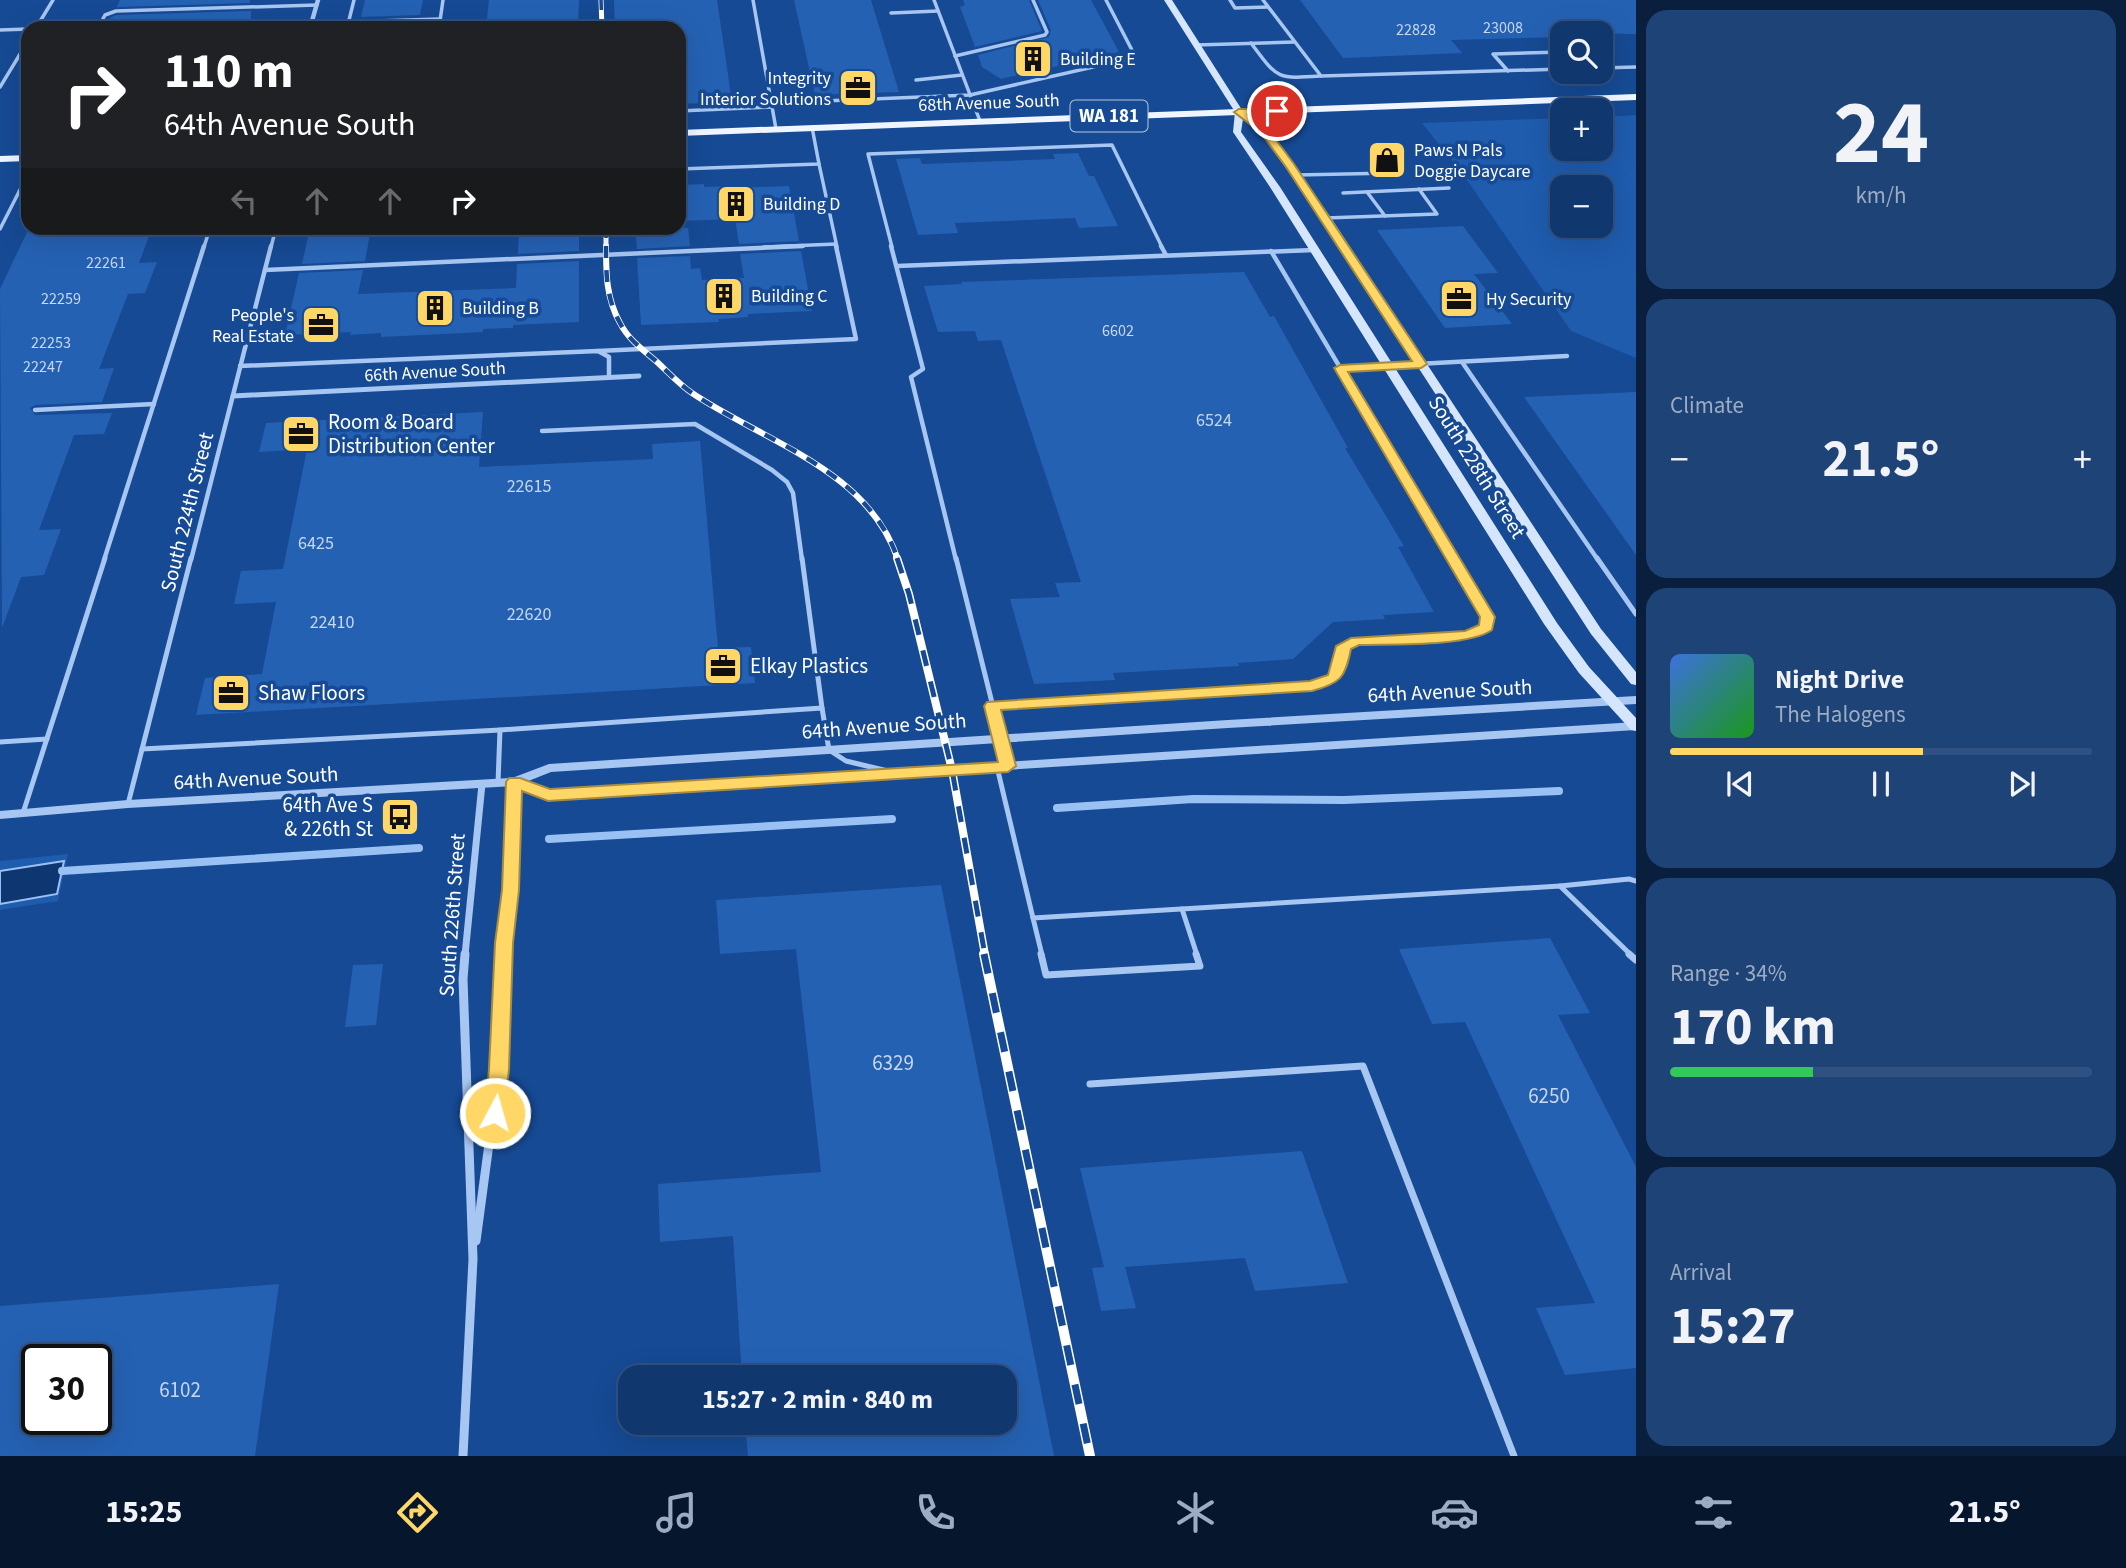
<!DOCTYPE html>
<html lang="en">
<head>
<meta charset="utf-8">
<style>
	body { margin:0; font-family:"Source Sans 3",sans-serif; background:#1e4377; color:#f1f3f6; height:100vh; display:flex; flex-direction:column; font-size:26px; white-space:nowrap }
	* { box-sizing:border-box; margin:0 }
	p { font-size:23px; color:#9cacc3 }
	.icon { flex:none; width:38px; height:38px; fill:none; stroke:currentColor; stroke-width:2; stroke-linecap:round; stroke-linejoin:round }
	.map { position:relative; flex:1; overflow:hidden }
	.panel { display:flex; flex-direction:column; gap:10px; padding:10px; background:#091f3d; width:490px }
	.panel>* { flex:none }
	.top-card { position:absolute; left:21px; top:21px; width:665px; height:214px; border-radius:21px; box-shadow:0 7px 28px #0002,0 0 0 2px #305282; background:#202124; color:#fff; overflow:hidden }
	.buttons { position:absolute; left:1550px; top:21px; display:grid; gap:14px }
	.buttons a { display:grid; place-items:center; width:63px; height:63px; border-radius:14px; background:#10386f; box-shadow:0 7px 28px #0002,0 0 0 2px #305282; font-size:35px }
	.speed { position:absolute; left:21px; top:1344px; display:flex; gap:14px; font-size:35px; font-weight:700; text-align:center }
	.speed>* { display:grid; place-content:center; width:91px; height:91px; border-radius:50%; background:#10386f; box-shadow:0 7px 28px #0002,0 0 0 2px #305282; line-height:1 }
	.speed .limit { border:4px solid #111; border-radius:10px; background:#fff; color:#111 }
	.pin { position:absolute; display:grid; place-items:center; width:60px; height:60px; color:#fff; margin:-30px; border:4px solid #fff; border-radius:50%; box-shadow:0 2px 7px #0007 }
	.me { position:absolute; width:77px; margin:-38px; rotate:6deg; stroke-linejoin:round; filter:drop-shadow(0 0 5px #0008) }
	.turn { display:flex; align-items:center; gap:24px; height:147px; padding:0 28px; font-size:32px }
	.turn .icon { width:91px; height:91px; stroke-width:2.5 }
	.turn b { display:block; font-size:49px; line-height:60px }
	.lanes { display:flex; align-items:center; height:66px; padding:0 28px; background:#0003; justify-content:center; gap:35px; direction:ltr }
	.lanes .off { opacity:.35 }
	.big { font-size:52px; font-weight:700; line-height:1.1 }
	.panel .tile { flex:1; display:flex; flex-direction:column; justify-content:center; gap:10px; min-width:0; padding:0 24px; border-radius:21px; background:#1e4377 }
	.panel .dial { align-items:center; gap:0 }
	.dial b { font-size:91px; line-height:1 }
	.song { display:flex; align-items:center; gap:21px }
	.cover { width:84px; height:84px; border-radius:10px; background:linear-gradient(135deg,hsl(220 70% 55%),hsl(120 70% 35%)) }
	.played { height:7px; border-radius:4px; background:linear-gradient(90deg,#ffd766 60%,#305282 60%) }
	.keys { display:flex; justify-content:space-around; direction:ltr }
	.heat { display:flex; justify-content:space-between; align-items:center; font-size:38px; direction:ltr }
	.charge { height:10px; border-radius:5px; background:linear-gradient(90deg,#34c759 34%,#305282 0) }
	.trip { position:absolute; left:618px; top:1365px; width:399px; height:70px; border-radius:21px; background:#10386f; box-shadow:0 7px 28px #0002,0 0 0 2px #305282; font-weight:700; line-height:70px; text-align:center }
	.tab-bar { display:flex; height:112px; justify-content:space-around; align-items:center; background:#06162c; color:#9cacc3 }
	.tab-bar .icon { width:49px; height:49px }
	.tab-bar .current { color:#ffd766 }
	.tab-bar b { font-size:32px; color:#f1f3f6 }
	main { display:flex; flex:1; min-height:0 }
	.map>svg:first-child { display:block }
</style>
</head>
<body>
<main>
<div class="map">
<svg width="1636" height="1456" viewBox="0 0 1636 1456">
	<rect width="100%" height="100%" fill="#164a94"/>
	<g fill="#1f5cae" fill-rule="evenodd">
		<path d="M1636,115V358L1571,331L1465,177L1422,123L1563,118V149H1601V117ZM1563,187H1601V226H1563Z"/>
		<path d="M68,854L58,901L0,910V861Z"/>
	</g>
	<path fill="#0e3671" stroke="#99c1f3" stroke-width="2" d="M64,861L57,894L0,904V871Z"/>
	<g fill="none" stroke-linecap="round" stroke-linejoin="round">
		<g stroke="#99c1f3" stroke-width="8">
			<path d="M1057,808L1193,799L1344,800L1559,791"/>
			<path d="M549,839L892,819"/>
			<path d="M62,871L419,848"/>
		</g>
	</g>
	<g fill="#2561b3" fill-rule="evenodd">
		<path d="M120,0H250V3L117,7Z"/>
		<path d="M365,0H423L420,15L361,17Z"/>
		<path d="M489,0H579L578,28H486Z"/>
		<path d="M614,0H717L732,102L679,104V28H615Z"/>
		<path d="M794,0H871L899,92L815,95Z"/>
		<path d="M963,0H1029L1042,31L975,47L960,7L965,5Z"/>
		<path d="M1038,0H1091L1119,52L1001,79L982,67L978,55L1049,37L1051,30Z"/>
		<path d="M1300,0H1636V34L1563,33V37L1451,40L1462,53L1343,58Z"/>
		<path d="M251,11V28H106L111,17L117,15Z"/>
		<path d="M1078,153L1089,176H1094L1118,226L1079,228L1075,218L955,223L958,233L918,235L896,159L920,158L922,164L1055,159L1053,154Z"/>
		<path d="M704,184V187L731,186V188L789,186L799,241L739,244L735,219L679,221V185Z"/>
		<path d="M1463,226L1498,273L1474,274L1512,324L1445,328L1377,230Z"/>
		<path d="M29,228H152L139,263L157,262L145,293L128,294L99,369L114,368L102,402L35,405L30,408L35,415L112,413L104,434L74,435L39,530L61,529L44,575L21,577L2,628L0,289Z"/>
		<path d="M310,228H371L365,261L302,264Z"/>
		<path d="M519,228H579V251L518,254Z"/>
		<path d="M635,228H688L690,246L637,249Z"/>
		<path d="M801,251L812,311L748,314V317L718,319L719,322L641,325L637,258L690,256L691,269L700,268L702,280L744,278L740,254Z"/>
		<path d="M579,261V322L513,325V328L483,329V332L381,337V333L350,335L351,332L285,335L299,273L363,270L358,294L516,288L517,264Z"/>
		<path d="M1244,272L1270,317L1274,316L1348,448H1345L1404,546L1398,547L1434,612L1383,615L1385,619L1333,622L1293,659L1238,663L1239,666L1113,673L1115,680L1034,684L1010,599L1060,597L1055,583L1081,582L1001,340L978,341L975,331L938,332L924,286L962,284L961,282Z"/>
		<path d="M1636,392V555L1524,397Z"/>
		<path d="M483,412L479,467L653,459L652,444L700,441L718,648L751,647L755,683L196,715L205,678L262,674L276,602L234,604L241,571L283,569L307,449L259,452L266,423Z"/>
		<path d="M941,885L1054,1456H748L745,1423H1004V1377H742L733,1236L660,1242L658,1184L821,1172L796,949L720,954L716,900Z"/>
		<path d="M1550,938L1590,1013L1558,1015L1636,1167V1368L1565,1375L1536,1308L1595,1303L1465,1022L1432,1024L1399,949Z"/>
		<path d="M383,964L376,1025L345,1027L353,965Z"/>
		<path d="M1302,1151L1348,1283L1255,1291L1245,1258L1125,1267L1136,1308L1101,1311L1092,1268L1104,1267L1080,1168Z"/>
		<path d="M279,1284L255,1456H0V1306ZM37,1360H96V1419H37Z"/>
	</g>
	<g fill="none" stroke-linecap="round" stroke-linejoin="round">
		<g stroke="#a7c6f1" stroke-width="3.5">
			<path d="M753,0L776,129"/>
			<path d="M934,0L980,121"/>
			<path d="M1230,0L1235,8L1268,7"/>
			<path d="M1263,0L1321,76L1563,69"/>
			<path d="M891,13L938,11"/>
			<path d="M312,23L440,19"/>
			<path d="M36,28L53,0"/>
			<path d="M98,28L105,15L116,11L317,5"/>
			<path d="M347,28L354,0"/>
			<path d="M439,28L443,0"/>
			<path d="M0,30L28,29"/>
			<path d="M1251,43C1278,79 1276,79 1321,76"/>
			<path d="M1196,45L1294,42"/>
			<path d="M955,56L1045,35L1047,32L1033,0"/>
			<path d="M1601,68L1636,67"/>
			<path d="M1508,71L1493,54L1563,52"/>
			<path d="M916,80L962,75"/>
			<path d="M0,87L28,41"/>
			<path d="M823,101L970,95L1133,58L1134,54L1106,0"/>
			<path d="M679,111L772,107"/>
			<path d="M819,164L837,247"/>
			<path d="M679,169L819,164L812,127"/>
			<path d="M1297,175L1393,173"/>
			<path d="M1367,192L1385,216"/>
			<path d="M1343,193L1449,188"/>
			<path d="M1326,218L1437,214L1419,189"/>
			<path d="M0,229L24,182H28"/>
			<path d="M204,247L210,228"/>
			<path d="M271,247L276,228"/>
			<path d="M764,247L836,244"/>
			<path d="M892,247L868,154L1112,145L1162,247"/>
		</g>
		<g stroke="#a7c6f1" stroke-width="4.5">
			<path d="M891,246L923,369L911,377L956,560"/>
			<path d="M1161,246L1166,255"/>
			<path d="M1271,251L1454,560"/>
			<path d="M897,266L1314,250"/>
			<path d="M265,270L803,246"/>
			<path d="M598,351L856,339L836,246"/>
			<path d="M1462,362L1598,560"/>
			<path d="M240,366L598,351L609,357V377"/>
			<path d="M1340,368L1567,356"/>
			<path d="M35,410L154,404"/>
			<path d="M542,431L695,424L772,470L787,482L793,493L802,560"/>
			<path d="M104,560L204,246"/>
			<path d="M191,560L271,246"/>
		</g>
		<g stroke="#a7c6f1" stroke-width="5">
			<path d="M802,558L822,708"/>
			<path d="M956,558L1008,767"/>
			<path d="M1597,558L1636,614"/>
			<path d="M992,706L1312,686C1335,679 1338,668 1344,646L1356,641L1478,633L1487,627L1488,617L1453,558"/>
			<path d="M0,742L47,739"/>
			<path d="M142,749L500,730L822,708L829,750L846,761L888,771"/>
			<path d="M997,767L1033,918"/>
			<path d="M498,783L500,730"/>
			<path d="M128,804L191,558"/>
			<path d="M23,813L105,558"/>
			<path d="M1560,886L1629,879L1636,881"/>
			<path d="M1182,909L1197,955"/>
			<path d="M1042,955L1033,918L1560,886L1631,955"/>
		</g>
		<g stroke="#a7c6f1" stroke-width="7">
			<path d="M1041,954L1046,975L1200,966L1196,954"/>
			<path d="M1629,954L1636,960"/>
			<path d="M1090,1084L1363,1066L1514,1456"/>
		</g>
		<path stroke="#a7c6f1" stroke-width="4.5" d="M310,28L318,0"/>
		<path stroke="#a7c6f1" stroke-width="5" d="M233,396L639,376"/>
		<g stroke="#a7c6f1" stroke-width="7">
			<path d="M465,955L482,784"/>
			<path d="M504,955L510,890L514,782"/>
		</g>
		<g stroke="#a7c6f1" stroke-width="9">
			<path d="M476,1241L499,1069L504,954"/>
			<path d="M463,1456L473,1259L463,979L465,954"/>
		</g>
		<path fill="#a7c6f1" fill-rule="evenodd" d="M1636,696V704L1228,728L551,772L526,782L549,791L1636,722V730L548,799L513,786L128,808L0,819V811L128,800L512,778L549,764L1228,720Z"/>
		<path fill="#d5e5fc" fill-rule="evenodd" d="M1164,0H1172L1242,110L1267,129L1331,218L1601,629L1636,672V685L1631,684L1591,634L1322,219L1261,133L1243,119L1241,132L1280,187L1557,623L1589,667L1636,718V731L1631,730L1579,673L1544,624L1270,187L1233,132L1235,112Z"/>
		<g fill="#f0f6ff" fill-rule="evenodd">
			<path d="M1636,94V100L679,136V130Z"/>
			<path d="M28,155V161L0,162V156Z"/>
		</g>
		<g stroke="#fff" stroke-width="5">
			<g id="rail-far3">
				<path d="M601,0L602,28"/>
				<path d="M606,228V247"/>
			</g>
		</g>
		<g stroke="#fff" stroke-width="6">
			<path id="rail-far2" d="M606,246C606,273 606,298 620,323C628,339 643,350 656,361C668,372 679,384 692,393C763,441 869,470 898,560"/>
		</g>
		<g stroke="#fff" stroke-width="8">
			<path id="rail-far1" d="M897,558L909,594L952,770L985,955"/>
		</g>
		<g stroke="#fff" stroke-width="10">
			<path id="rail" d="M984,954L1090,1456"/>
		</g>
		<use href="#rail-far3" stroke="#164a94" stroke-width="3.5" stroke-dasharray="10" stroke-linecap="butt"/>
		<use href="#rail-far2" stroke="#164a94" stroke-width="4.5" stroke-dasharray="12" stroke-linecap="butt"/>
		<use href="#rail-far1" stroke="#164a94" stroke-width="5" stroke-dasharray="16" stroke-linecap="butt"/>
		<use href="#rail" stroke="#164a94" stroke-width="7" stroke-dasharray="20" stroke-linecap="butt"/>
	</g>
	<path fill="#ffd766" stroke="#a68c42" stroke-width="2" d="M1239,109H1281L1282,111L1277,114L1249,115L1268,129L1294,164L1427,364L1421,368L1348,372L1495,617L1492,630C1468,647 1390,644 1359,645L1351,649C1345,678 1341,683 1312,691L1001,710L1016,766L1008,772L548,801L522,791L519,890L513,943L509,1069L504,1113L501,1118L495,1121L488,1118L485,1113L489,1069L495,943L502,890L506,782L509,778H520L550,789L998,762L984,706L987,702L1310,681L1328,675L1336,646L1351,638L1465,631L1479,625L1480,617L1334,368L1340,365L1412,361L1286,167L1261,133L1234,112Z"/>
	<defs>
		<g id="building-square" transform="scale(2.0125)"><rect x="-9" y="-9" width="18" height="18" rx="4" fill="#ffd766" stroke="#164a94"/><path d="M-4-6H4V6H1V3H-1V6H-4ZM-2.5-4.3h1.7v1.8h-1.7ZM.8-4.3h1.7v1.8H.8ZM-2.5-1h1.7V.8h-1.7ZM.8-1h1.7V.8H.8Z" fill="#111"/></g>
		<g id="office-square" transform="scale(2.0125)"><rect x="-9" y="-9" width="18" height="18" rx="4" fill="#ffd766" stroke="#164a94"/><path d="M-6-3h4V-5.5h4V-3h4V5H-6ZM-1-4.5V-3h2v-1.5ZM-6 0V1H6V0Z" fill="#111"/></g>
		<g id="shop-square" transform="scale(2.0125)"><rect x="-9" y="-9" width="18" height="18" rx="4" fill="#ffd766" stroke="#164a94"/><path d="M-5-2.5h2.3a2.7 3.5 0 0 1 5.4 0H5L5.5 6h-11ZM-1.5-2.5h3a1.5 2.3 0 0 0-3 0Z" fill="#111"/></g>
		<g id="bus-square" transform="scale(2.0125)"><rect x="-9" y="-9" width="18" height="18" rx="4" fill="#ffd766" stroke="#164a94"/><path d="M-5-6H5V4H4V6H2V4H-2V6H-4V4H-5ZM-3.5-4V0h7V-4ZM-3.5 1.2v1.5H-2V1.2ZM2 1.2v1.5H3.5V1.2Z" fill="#111"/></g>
	</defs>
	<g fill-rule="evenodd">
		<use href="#building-square" x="1033" y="59"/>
		<use href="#office-square" x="858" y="88"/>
		<use href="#shop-square" x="1387" y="160"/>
		<use href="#building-square" x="736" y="204"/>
		<use href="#building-square" x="724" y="296"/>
		<use href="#office-square" x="1459" y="299"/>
		<use href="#building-square" x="435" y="308"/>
		<use href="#office-square" x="321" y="325"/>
		<use href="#office-square" x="301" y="434"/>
		<use href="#office-square" x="723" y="666"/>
		<use href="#office-square" x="231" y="693"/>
		<use href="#bus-square" x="400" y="817"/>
	</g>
	<g text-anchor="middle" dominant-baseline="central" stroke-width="7" stroke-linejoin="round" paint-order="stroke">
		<g font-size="16" fill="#c8d8ec">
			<text x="1503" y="28">23008</text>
			<text x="1416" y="30">22828</text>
			<text x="106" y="263">22261</text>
			<text x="61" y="299">22259</text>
			<text x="1118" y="331">6602</text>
			<text x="51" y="343">22253</text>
			<text x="43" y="367">22247</text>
		</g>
		<g font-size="18" fill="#fff" stroke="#164a94" text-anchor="start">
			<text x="1060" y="59">Building E</text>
			<text x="831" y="78" text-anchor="end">Integrity<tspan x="831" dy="21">Interior Solutions</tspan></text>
			<text x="1414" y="150">Paws N Pals<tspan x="1414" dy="21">Doggie Daycare</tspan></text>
			<text x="763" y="204">Building D</text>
			<text x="751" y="296">Building C</text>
			<text x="1486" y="299">Hy Security</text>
			<text x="462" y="308">Building B</text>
			<text x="294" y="315" text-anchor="end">People's<tspan x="294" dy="21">Real Estate</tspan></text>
		</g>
		<g font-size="18" fill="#fff" stroke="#164a94">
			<text transform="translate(989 103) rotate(-2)">68th Avenue South</text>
			<text transform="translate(435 372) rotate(-3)">66th Avenue South</text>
		</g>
		<g font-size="18" fill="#c8d8ec">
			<text x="1214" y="420">6524</text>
			<text x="529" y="486">22615</text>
			<text x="316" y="543">6425</text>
			<text x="529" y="614">22620</text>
			<text x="332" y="622">22410</text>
		</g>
		<rect fill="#164a94" stroke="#b9c9df" stroke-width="2" x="1070.5" y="100.5" width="77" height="31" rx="5"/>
		<g font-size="19" font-weight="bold" fill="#fff">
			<text x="1109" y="116">WA 181</text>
		</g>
		<g font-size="21" fill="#fff" stroke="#164a94" text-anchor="start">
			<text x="328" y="422">Room &amp; Board<tspan x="328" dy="24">Distribution Center</tspan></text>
			<text x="750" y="666">Elkay Plastics</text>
			<text x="258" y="693">Shaw Floors</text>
			<text x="373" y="805" text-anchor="end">64th Ave S<tspan x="373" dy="24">&amp; 226th St</tspan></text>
		</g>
		<g font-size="21" fill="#fff" stroke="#164a94">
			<text transform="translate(1477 467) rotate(58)">South 228th Street</text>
			<text transform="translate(187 512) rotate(-76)">South 224th Street</text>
			<text transform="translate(1450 691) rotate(-3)">64th Avenue South</text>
			<text transform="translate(884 726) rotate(-4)">64th Avenue South</text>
			<text transform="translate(256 778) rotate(-3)">64th Avenue South</text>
			<text transform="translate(452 915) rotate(-86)">South 226th Street</text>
		</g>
		<g font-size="21" fill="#c8d8ec">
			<text x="893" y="1063">6329</text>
			<text x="1549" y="1096">6250</text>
			<text x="180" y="1390">6102</text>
		</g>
	</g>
</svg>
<div class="buttons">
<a><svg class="icon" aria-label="search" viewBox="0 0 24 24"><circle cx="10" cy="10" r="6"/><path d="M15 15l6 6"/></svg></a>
<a>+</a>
<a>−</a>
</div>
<div class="speed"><div class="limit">30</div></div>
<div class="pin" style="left:1277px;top:111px;background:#d93025"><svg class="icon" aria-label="arrive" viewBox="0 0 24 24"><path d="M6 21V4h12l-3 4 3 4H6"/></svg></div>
<svg class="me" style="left:495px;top:1113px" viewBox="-20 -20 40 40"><circle r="17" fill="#ffd766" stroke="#fff" stroke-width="3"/><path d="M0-11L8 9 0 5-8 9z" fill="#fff"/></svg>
<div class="trip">15:27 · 2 min · 840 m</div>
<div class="top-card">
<div class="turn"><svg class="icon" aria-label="right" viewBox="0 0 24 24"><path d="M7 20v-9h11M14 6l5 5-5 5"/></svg><div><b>110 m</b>64th Avenue South</div></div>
<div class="lanes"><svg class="icon off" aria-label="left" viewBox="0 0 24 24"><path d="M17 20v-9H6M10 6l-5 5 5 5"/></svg><svg class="icon off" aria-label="ahead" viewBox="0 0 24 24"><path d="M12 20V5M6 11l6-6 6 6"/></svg><svg class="icon off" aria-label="ahead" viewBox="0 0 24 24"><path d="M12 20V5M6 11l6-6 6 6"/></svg><svg class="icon" aria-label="right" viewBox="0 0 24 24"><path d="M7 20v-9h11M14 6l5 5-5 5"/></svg></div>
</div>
</div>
<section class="panel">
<div class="tile dial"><b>24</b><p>km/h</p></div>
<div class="tile"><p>Climate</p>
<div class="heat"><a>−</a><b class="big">21.5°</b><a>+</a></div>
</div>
<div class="tile">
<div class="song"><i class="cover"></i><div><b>Night Drive</b><p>The Halogens</p></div></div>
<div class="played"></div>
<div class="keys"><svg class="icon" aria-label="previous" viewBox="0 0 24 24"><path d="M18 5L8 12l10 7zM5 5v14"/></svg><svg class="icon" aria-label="pause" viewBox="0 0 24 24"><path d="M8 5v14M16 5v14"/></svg><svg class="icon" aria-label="next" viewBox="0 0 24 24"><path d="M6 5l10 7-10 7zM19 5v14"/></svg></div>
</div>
<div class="tile"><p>Range · 34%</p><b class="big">170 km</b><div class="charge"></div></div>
<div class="tile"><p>Arrival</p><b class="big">15:27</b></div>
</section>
</main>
<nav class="tab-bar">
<b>15:25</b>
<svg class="icon current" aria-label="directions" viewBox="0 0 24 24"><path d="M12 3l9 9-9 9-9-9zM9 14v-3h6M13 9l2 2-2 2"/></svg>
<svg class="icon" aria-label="music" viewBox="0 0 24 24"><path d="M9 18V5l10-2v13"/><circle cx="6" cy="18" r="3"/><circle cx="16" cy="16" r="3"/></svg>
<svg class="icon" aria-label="phone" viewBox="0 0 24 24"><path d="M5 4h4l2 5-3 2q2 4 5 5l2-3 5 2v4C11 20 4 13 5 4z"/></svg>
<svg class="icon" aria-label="climate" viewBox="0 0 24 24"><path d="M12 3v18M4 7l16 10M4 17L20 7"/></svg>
<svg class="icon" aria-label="car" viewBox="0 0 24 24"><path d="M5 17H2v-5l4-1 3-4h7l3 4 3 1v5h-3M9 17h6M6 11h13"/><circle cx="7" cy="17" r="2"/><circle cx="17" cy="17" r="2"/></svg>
<svg class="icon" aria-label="filters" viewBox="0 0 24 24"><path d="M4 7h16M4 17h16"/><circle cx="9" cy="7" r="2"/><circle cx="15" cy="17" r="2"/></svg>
<b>21.5°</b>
</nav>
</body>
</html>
